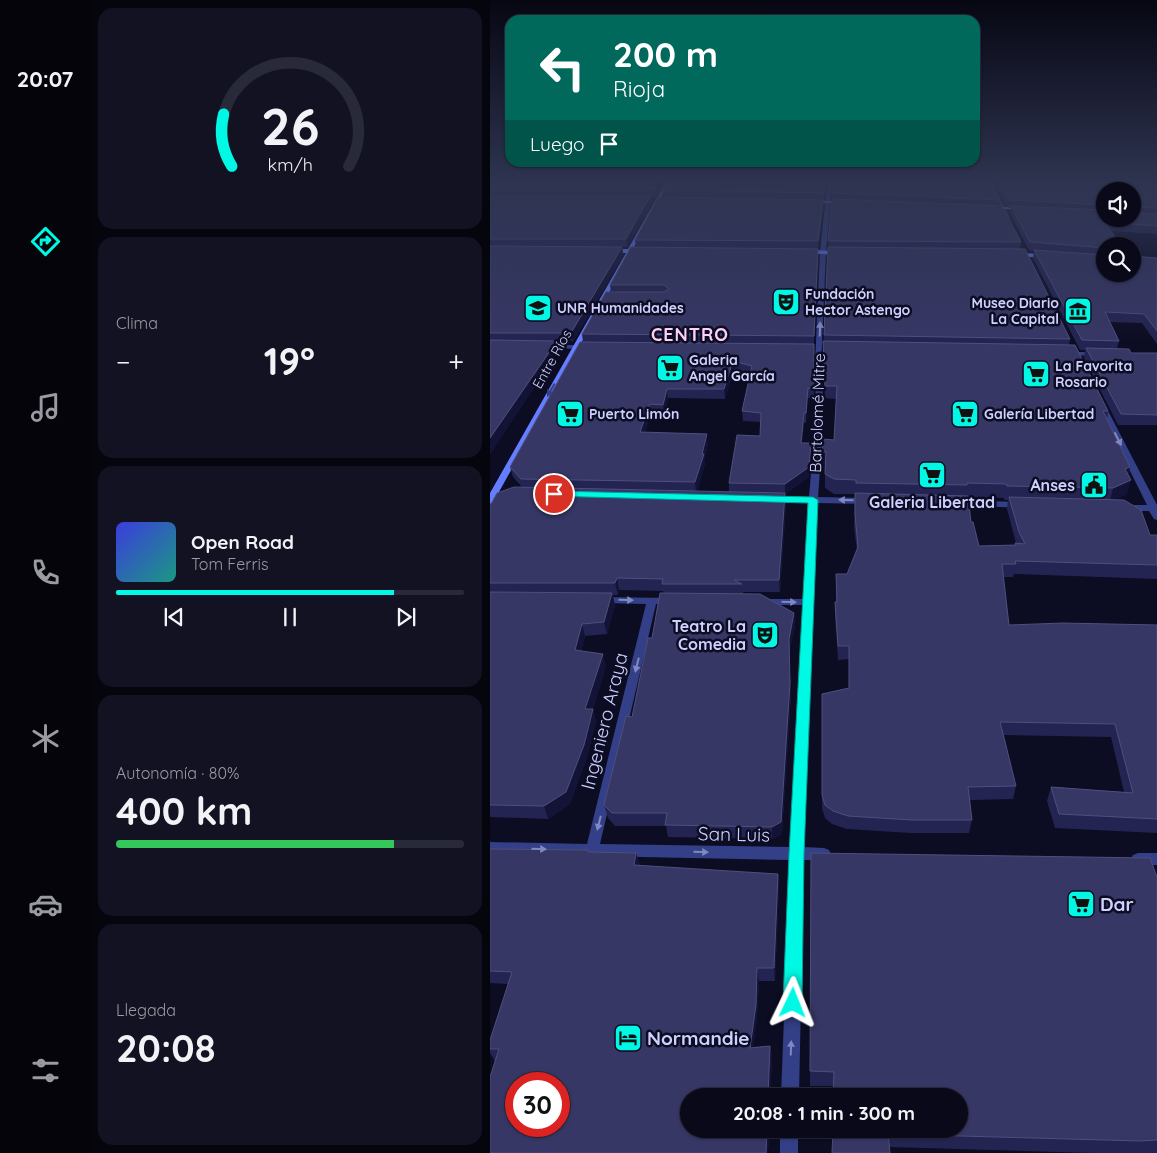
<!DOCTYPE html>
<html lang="es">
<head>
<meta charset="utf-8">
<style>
	body { margin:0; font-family:Quicksand,sans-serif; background:#121223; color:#f1f3f6; height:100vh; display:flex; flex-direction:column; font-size:19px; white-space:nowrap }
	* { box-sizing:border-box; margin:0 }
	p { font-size:16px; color:#999aa2 }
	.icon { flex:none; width:28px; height:28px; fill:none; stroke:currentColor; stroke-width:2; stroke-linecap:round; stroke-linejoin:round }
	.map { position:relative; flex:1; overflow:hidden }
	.details { display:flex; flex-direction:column; gap:8px; padding:8px; background:#05050e; width:400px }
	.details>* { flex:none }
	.hud { position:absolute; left:15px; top:15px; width:475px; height:152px; border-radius:15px; box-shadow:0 1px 4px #0004,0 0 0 1px #292a39; background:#00695c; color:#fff; overflow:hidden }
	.controls { position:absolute; left:606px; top:182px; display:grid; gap:10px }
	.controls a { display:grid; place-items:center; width:45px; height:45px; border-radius:50%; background:#09091a; box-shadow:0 1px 4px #0004,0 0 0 1px #292a39; font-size:25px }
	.speed { position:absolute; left:15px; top:1072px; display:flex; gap:10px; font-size:25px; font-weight:700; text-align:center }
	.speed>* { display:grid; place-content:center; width:65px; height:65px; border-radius:50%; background:#09091a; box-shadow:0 1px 4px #0004,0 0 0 1px #292a39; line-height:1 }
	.speed .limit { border:8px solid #d22; background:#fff; color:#111 }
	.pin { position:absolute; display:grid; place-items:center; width:42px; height:42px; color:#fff; margin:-21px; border:2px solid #fff; border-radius:50%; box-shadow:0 1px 5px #0007 }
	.me { position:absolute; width:55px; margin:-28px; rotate:2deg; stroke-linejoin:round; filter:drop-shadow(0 0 4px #0008) }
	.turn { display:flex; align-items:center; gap:18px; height:105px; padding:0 25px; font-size:22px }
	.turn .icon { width:65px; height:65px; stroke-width:2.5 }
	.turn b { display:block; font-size:35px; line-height:42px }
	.then { display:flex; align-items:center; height:48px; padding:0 25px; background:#0003; gap:10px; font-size:19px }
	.big { font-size:38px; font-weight:700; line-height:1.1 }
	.details .tile { flex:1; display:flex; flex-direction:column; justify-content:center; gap:8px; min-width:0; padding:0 18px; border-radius:15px; background:#121223 }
	.details .dial { align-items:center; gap:0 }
	.dial svg { height:130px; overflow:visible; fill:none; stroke:#292a39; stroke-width:7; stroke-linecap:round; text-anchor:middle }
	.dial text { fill:#f1f3f6; stroke:none }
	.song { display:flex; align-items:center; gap:15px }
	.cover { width:60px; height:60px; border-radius:8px; background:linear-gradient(135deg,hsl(240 70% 55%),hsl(170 70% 35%)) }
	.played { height:5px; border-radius:2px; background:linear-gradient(90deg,#00f9e4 80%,#292a39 80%) }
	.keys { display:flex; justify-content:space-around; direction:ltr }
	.heat { display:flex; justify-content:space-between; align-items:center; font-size:28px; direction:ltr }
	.charge { height:8px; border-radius:4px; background:linear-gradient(90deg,#34c759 80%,#292a39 0) }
	.trip { position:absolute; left:190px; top:1088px; width:288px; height:50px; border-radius:25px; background:#09091a; box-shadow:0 1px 4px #0004,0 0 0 1px #292a39; font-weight:700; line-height:50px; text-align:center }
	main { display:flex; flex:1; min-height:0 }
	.tabs { display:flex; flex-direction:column; width:90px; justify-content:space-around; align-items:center; background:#04040a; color:#999aa2 }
	.tabs .icon { width:35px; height:35px }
	.tabs .active { color:#00f9e4 }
	.tabs b { font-size:22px; color:#f1f3f6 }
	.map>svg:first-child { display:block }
</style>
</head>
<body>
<main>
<nav class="tabs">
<b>20:07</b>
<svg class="icon active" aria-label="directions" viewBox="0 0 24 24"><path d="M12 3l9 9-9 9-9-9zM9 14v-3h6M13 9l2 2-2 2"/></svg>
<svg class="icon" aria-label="music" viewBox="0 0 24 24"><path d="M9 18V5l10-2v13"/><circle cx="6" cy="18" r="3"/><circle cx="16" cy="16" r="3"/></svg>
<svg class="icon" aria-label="phone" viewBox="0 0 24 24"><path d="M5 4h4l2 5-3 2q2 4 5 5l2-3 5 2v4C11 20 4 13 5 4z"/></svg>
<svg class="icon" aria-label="climate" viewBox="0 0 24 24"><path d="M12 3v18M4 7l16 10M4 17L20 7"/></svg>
<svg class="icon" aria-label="car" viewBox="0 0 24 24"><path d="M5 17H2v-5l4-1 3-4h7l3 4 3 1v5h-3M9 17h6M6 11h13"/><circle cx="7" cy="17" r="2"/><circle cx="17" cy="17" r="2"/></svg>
<svg class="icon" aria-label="filters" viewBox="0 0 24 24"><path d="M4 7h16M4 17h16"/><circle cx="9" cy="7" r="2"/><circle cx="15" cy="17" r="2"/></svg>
</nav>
<section class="details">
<div class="tile dial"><svg viewBox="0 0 100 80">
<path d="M14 69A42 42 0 1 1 86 69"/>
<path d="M14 69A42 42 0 0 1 9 37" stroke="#00f9e4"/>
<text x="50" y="56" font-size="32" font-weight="700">26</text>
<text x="50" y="72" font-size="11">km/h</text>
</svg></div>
<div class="tile"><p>Clima</p>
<div class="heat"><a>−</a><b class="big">19°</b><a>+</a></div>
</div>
<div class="tile">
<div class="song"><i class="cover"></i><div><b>Open Road</b><p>Tom Ferris</p></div></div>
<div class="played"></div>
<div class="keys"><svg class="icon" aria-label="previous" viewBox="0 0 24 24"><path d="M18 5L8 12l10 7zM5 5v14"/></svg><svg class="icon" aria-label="pause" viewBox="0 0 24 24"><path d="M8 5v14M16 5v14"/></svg><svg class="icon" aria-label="next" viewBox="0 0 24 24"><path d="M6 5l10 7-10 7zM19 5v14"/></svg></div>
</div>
<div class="tile"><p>Autonomía · 80%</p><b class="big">400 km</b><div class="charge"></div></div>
<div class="tile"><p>Llegada</p><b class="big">20:08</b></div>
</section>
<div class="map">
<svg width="667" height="1153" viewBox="0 0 667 1153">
	<rect width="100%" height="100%" fill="#0c0c23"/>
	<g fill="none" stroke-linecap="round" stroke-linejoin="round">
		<g fill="#333f86" fill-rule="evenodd">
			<path d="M56,345H96L99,347L96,349L54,348V346Z"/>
			<path d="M576,352H609L612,354L609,356L574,355L573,354Z"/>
		</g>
		<g fill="#333f86" fill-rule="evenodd">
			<path d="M338,180H342L336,252L331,365L334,413L328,497L379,498L383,501L379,504L327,503L314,847L334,848L339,850L341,854L339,858L334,860H314L309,1096H291L300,860L0,854V842L97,844L156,604L111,603L106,600L111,597L181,598L185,599L186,601L185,603L166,604L110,844L300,847L313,605H271L266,602L271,599H313L318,502H283L279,499L283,496L319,497L326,413L325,365L330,252Z"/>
			<path d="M497,180H501L520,218L516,217Z"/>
			<path d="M608,403H614L615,405L667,505V520L664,519L659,511H636L631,508L636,505H657L607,405Z"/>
			<path d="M466,500L531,502L535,505L531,508L463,505L462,503L463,501Z"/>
			<path d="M648,853H667V865H648L643,863L641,859L643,855Z"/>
			<rect x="290" y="1129" width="18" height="24"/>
		</g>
		<g fill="#657eff" fill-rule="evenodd">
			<path d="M177,180H181L143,249L155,251L152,253H141L4,501L0,504V493L136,253H119L116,251L119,249H138Z"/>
			<path d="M321,201H354L356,202L354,203H319Z"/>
			<path d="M499,206L534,208L536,209L534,210L501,208Z"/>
			<path d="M316,250L349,251L352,253L349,255L314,253V251Z"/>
			<path d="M522,253L557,254L560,256L557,258L524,256L521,254Z"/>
		</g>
	</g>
	<g fill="#242452" fill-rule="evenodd">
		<path d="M0,180H175L165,197H160L161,204L137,247H132L133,255L83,342L77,338L74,343H67L69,350L0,454Z"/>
		<path d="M336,180L328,249L324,345V398H318L316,423H314L312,443L321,453L319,477L295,494L296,504L290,592H253V594L304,613L305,626L299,652L301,695L292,834L282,839L178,837L176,826H125L118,818L114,805L142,717L162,638L174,593L173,591L129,590L128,595H123L125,605L117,634L95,636L91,651L116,666L103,709L106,722L97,757L80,804L58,819L0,817V506L32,487L23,477L20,467L93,342L92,334L121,292L120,285L146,247L145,240L174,197L173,190ZM244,370L260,374L252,411L253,421L270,422V436L239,483V492L207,491L215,464L214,459L218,444L155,432L161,413L174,414L178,398L235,399Z"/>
		<path d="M502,180H667V234L620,231L615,246V274L667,258V344L652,323L619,322L629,341L627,348L641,353H667V425H628L594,358L595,350H590L543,258L544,251L539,250L520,213L521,208L517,207ZM615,191L642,219H615Z"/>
		<path d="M342,193L509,200L508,206L531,242L530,249L580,339L579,345L618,411L617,419L640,467L638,475L637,494L625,499L660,535H667V579L524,574L523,577H513L519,625H667V833L565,828L557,801L561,787L634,792L621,737L514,735L526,786L523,799L480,800L482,820L479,833H421L357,829L342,824L335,818L332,808V694L359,688V659L348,660L345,615V602H346V574H357L367,551L364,527L365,494H344L335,488V465L332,468L344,440L346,399L335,398L333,353L338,247ZM478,497L514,498V500H518L517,509L526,543H525V545L489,546L481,522Z"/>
		<path d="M0,849L98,850L99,852L146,853L150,866L288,874L289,888L285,981H269L267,1017L263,1047L280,1046L282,1058L280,1096H199V1129H279L278,1153H0V1077L5,1061L0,1053V1040L18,984L0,983ZM26,1084H69V1126H26Z"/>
		<path d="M667,877V1153H603L400,1147L343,1086H320V1071Z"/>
	</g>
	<g fill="#131337">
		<path d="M1,180H11L0,190V181Z"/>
		<path d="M170,180H175L165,197L164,190Z"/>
		<path d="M335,180H336L334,200V193Z"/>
		<path d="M160,196L161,204L137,247L136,239Z"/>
		<path d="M333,200V206L328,249V241Z"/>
		<path d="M132,247L133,255L83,342L81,333Z"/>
		<path d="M75,329L77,338L74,343L72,333Z"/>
		<path d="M67,341L69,350L0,454V438Z"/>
		<path d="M243,361L244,370L235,399L234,389Z"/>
		<path d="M318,388V398L316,423V413Z"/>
		<path d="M177,389L178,398L174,414L173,405Z"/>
		<path d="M160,404L161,413L152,441L150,432Z"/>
		<path d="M314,413V423L311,453V443Z"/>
		<path d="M217,434L218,444L214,459L215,464L206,493L205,482Z"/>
		<path d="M321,443V453L319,477L295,494L296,504L290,592L289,580L295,495V484Z"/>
		<path d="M336,451V465L332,468V454Z"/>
		<path d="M640,467L636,481L635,469Z"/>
		<path d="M641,480L637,494L620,502L623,488Z"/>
		<path d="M127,578L129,590L128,595L125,583Z"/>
		<path d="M122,593L125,605L117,634L114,622Z"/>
		<path d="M304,613L305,626L299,652L301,695L292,834L282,839V827L299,639Z"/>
		<path d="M92,624L95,636L88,662L85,650Z"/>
		<path d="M113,654L116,666L99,722L95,709Z"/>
		<path d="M103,709L106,722L97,757L80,804L58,819L54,806Z"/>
		<path d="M146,853L150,867L144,865Z"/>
		<path d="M288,874L289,888L285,981L284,968Z"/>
		<path d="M267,968L269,981L267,1017L262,1060L260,1048Z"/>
		<path d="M280,1046L282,1058L280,1096H278Z"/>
		<path d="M277,1129H279L278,1153H276Z"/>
	</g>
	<g fill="#363765" stroke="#4e4f7d" fill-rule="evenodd">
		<path d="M11,180H170L164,190H0V188Z"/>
		<path d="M179,180H335L334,193L173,190Z"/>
		<path d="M343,180H499L509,200L342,193Z"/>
		<path d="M507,180H667V208L642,207V191H615V205L518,200Z"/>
		<path d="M0,196H160L136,239H0Z"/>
		<path d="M169,197L333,200L328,241L145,240Z"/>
		<path d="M342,199L512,206L531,242L338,241Z"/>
		<path d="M521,206L615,210V219H642V207L644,213L667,214V226L614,222L632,246H615V248L540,242Z"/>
		<path d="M0,246L132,247L81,333L75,329L72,333H0Z"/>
		<path d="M141,247L328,249L324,336L92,334L116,292H174L179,289L174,285H120Z"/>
		<path d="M338,247L535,249L580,339L334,335Z"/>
		<path d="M544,250L615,255V274H642V256L667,258V331L654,314L615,312L629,341L592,340Z"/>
		<path d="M0,340L67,341L0,438Z"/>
		<path d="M333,341L585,345L618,411H613L640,467L635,469L641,480L623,488L517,486L516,484L477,483V485L366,483V480L344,479L335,474L336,451L332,454L333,439L344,440L347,386H335Z"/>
		<path d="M90,342L324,344V389L318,388L316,413H314L311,443H321L319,467L295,484L239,483L247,435L270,436L271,413L252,411L262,366L243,361L234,389H177L173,405L160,404L150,432L217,434L212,454H214L205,482L31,479L20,467Z"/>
		<path d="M596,348L639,349L641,353H667V415L631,414Z"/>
		<path d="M24,487L295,493L289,580H244L252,584H172L173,579L127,578L125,583H0V506L7,493Z"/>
		<path d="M365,493L478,496L481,522H483L489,546L526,545L525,543L535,544L529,532L519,497L634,500L651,510L660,535H667V565L525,561L526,564H512L519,625L573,623L667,625V819L569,814L561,787L643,793L625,724L510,722L526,786L478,787L482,820H422L358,816L343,811L335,805L332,795V694L359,688V646H348L345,602H347L346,574H357L368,547L365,514Z"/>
		<path d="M0,592L122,593L114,622L92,624L85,650L113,654L95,709H103L94,745L76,792L54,806L0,805Z"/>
		<path d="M170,593L270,594L304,613L299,639L300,683L291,822L282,827L175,825L177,813H122L114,805L136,716L142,717L158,638H162Z"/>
		<path d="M0,849L98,850V852L146,853L144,865L288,874L284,968H267L266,1005L260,1048L280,1046L278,1096H199V1129H277L276,1153H0V1077L9,1049H0V1040L22,972L0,971ZM26,1084H69V1126H26Z"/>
		<path d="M321,853L660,858L667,877V1140L650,1141L398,1134L400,1153H342L343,1129H469V1096H343L344,1072L320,1071Z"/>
	</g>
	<defs><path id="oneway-solid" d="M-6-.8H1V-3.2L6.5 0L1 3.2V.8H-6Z" transform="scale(1.25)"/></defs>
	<g fill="#8088c2">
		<use href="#oneway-solid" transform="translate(330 329) rotate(-88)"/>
		<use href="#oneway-solid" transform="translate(628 439) rotate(63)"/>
		<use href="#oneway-solid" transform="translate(356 500) rotate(-179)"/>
		<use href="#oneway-solid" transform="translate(136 600) rotate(1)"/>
		<use href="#oneway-solid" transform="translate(299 602) rotate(1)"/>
		<use href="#oneway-solid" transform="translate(147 665) rotate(104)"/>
		<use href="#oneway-solid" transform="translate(109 823) rotate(104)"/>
		<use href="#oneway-solid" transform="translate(49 849) rotate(1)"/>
		<use href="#oneway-solid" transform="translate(211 852) rotate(1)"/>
		<use href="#oneway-solid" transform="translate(301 1048) rotate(-88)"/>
	</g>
	<use fill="#343f86" href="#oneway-solid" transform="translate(61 390) rotate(119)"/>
	<linearGradient id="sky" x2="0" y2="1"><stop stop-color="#070713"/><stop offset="0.53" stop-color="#2e3450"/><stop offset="1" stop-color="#2e3450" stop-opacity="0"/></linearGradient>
	<rect width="667" height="341" fill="url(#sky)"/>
	<path fill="#00f9e4" stroke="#00a294" d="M64,491L323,497L328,500L314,854L312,1003L309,1009L303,1012L296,1009L293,1003L299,854L318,503L60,496L59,494Z"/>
	<defs>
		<g id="theatre-square" transform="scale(1.4375)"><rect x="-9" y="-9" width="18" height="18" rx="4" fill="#00f9e4" stroke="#0c0c23"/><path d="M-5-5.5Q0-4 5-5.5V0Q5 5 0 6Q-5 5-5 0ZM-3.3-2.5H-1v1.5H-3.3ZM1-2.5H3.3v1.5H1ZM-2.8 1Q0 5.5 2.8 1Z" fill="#111"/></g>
		<g id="university-square" transform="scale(1.4375)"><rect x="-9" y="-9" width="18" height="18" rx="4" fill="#00f9e4" stroke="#0c0c23"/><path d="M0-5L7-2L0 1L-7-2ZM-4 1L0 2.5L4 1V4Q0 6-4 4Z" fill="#111"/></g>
		<g id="museum-square" transform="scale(1.4375)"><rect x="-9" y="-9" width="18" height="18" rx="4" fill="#00f9e4" stroke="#0c0c23"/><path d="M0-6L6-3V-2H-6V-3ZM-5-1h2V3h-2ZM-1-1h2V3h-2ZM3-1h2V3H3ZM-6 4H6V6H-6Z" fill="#111"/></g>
		<g id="supermarket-square" transform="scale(1.4375)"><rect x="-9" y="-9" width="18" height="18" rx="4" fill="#00f9e4" stroke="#0c0c23"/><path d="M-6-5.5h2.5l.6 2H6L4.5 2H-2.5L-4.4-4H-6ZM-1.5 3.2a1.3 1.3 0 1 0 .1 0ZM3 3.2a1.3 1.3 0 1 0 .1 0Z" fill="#111"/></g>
		<g id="civic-square" transform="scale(1.4375)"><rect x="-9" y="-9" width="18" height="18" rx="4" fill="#00f9e4" stroke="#0c0c23"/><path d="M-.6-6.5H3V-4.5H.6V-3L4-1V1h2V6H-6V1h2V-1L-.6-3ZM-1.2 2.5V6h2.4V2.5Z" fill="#111"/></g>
		<g id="hotel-square" transform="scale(1.4375)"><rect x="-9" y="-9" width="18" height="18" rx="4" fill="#00f9e4" stroke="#0c0c23"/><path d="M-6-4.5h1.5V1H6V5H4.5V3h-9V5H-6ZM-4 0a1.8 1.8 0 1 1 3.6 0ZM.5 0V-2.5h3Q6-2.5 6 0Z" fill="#111"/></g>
	</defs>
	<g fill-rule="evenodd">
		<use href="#theatre-square" x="296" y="302"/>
		<use href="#university-square" x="48" y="308"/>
		<use href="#museum-square" x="588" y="311"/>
		<use href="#supermarket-square" x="180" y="368"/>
		<use href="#supermarket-square" x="546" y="374"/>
		<use href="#supermarket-square" x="80" y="414"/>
		<use href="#supermarket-square" x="475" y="414"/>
		<use href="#supermarket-square" x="442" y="475"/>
		<use href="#civic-square" x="604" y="485"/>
		<use href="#theatre-square" x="275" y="635"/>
		<use href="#supermarket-square" x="591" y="904"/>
		<use href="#hotel-square" x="138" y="1038"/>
	</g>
	<g text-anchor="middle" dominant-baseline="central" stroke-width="5" stroke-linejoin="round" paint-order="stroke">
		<g font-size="14" font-weight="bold" fill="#ced1ff" stroke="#0c0c23" text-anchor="start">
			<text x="315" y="294">Fundación<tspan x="315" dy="16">Hector Astengo</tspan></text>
			<text x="569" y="303" text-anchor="end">Museo Diario<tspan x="569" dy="16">La Capital</tspan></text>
			<text x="67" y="308">UNR Humanidades</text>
			<text x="199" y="360">Galeria<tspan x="199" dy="16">Angel García</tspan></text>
			<text x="565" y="366">La Favorita<tspan x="565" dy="16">Rosario</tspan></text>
			<text x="99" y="414">Puerto Limón</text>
			<text x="494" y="414">Galería Libertad</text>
		</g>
		<g font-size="14" fill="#ced1ff" stroke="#0c0c23">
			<text transform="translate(62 359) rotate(-61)">Entre Ríos</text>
		</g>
		<g font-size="16" fill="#ced1ff" stroke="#0c0c23">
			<text transform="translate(327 413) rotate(-88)">Bartolomé Mitre</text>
		</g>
		<g font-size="16" font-weight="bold" fill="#ced1ff" stroke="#0c0c23" text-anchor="end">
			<text x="585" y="485">Anses</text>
			<text x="442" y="502" text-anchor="middle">Galeria Libertad</text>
			<text x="256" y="626">Teatro La<tspan x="256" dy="18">Comedia</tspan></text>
		</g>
		<g font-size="18" font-weight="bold" letter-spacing="1" fill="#ffd0f7" stroke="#0c0c23">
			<text x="200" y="334">CENTRO</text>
		</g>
		<g font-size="19" fill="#ced1ff" stroke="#0c0c23">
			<text transform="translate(114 721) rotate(-76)">Ingeniero Araya</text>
			<text transform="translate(244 834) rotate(1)">San Luis</text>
		</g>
		<g font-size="19" font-weight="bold" fill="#ced1ff" stroke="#0c0c23" text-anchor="start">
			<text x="610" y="904">Dar</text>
			<text x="157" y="1038">Normandie</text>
		</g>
	</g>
</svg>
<div class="controls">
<a><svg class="icon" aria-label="sound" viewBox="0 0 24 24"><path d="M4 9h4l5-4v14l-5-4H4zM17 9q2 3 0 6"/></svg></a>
<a><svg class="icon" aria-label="search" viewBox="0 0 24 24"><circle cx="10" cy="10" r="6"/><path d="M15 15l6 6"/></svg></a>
</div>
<div class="speed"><div class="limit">30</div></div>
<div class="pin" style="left:64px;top:494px;background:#d93025"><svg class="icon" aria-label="arrive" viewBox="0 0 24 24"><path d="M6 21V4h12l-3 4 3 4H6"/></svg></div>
<svg class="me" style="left:303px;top:1003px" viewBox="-20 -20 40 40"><path d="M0-17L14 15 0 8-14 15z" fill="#00f9e4" stroke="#fff" stroke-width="4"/></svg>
<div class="trip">20:08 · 1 min · 300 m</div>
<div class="hud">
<div class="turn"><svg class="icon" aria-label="left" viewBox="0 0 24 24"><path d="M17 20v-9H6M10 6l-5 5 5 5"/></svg><div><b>200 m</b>Rioja</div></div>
<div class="then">Luego<svg class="icon" aria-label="arrive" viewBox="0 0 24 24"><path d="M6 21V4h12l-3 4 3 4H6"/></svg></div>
</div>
</div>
</main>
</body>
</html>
